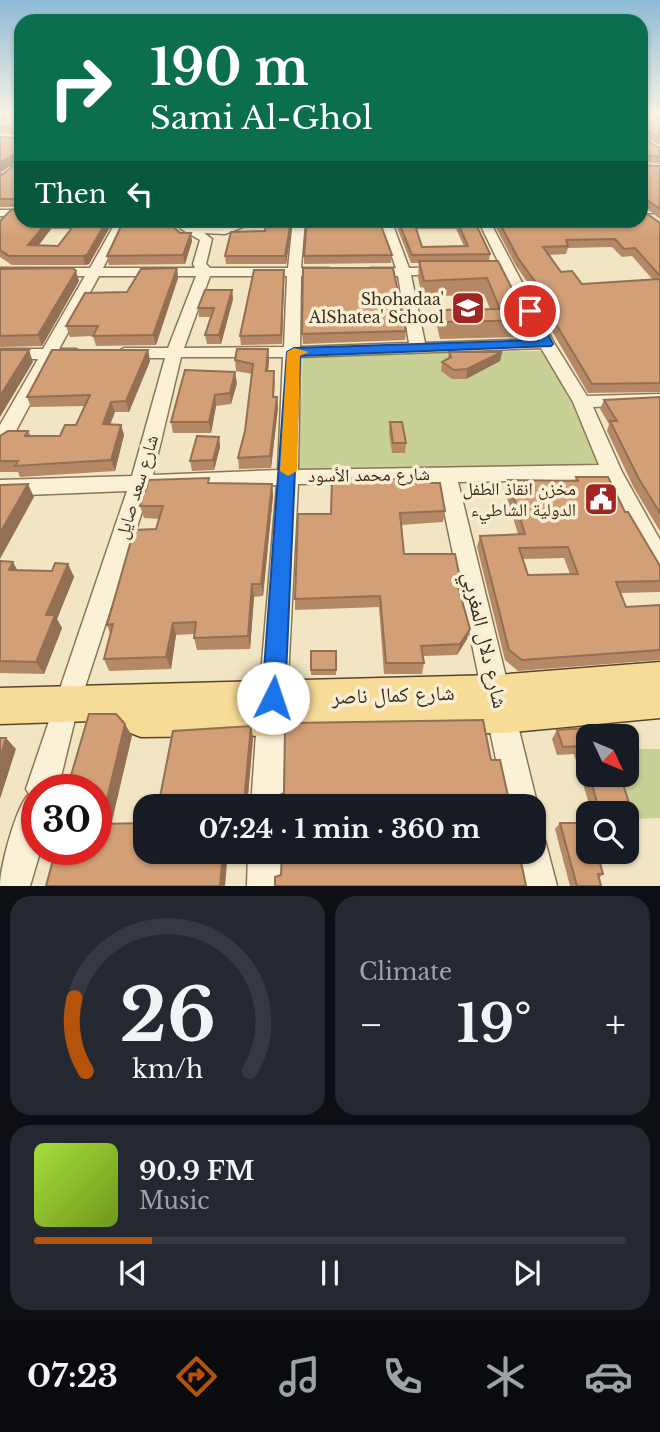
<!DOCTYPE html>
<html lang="en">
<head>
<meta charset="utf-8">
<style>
	body { margin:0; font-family:"Libre Baskerville","Noto Naskh Arabic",serif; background:#242831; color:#f1f3f6; height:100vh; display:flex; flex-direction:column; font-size:26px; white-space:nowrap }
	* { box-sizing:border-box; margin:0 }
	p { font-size:23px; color:#9ea1a6 }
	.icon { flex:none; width:38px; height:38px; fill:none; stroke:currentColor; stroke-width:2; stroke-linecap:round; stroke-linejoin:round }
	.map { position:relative; height:886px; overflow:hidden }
	.side { display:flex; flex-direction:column; gap:10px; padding:10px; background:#0d0f14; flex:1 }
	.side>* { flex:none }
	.banner { position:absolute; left:14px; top:14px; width:634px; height:214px; border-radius:21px; box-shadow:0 2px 5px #0004; background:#0b6e4f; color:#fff; overflow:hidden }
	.needle { width:46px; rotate:134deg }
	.controls { position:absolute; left:576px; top:724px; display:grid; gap:14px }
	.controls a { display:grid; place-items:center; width:63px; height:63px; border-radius:14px; background:#171b24; box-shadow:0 2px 5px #0004; font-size:35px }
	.speed { position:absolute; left:21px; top:774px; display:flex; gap:14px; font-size:35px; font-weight:700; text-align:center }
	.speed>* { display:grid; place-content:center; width:91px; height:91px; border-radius:50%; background:#171b24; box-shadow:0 2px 5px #0004; line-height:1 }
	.speed .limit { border:10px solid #d22; background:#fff; color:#111 }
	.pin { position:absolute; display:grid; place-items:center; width:60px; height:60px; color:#fff; margin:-30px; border:4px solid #fff; border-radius:50%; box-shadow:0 2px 7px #0007 }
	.me { position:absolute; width:77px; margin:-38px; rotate:4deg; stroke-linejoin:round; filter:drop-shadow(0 0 5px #0008) }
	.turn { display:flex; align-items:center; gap:24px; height:147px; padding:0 21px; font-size:32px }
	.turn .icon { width:91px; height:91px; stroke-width:2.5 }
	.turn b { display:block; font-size:49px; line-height:60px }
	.then { display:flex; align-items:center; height:66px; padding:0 21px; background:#0003; gap:14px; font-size:26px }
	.big { font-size:52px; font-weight:800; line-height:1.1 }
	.side .card { flex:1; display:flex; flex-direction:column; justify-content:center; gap:10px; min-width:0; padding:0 24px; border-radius:21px; background:#242831 }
	.side .dial { align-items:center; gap:0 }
	.dial svg { height:182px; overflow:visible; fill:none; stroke:#363941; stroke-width:7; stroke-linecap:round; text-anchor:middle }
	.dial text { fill:#f1f3f6; stroke:none }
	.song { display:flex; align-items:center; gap:21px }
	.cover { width:84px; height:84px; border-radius:10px; background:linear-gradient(135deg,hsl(80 70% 55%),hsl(80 70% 35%)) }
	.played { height:7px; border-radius:4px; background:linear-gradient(90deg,#b45309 20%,#363941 20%) }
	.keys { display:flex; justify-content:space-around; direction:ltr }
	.heat { display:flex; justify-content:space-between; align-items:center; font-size:38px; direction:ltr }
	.side .tiles { flex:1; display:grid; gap:10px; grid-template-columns:1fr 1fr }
	.card:last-child { grid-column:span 2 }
	.trip { position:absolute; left:133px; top:794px; width:413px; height:70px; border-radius:21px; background:#171b24; box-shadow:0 2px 5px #0004; font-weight:800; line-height:70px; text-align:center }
	.menu { display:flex; height:112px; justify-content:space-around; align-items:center; background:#090b0e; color:#9ea1a6 }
	.menu .icon { width:49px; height:49px }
	.menu .current { color:#b45309 }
	.menu b { font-size:32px; color:#f1f3f6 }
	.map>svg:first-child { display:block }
</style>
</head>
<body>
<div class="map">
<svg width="660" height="886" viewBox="0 0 660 886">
	<rect width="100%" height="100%" fill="#f1e5c3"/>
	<g fill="#c8d096">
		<path d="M544,351L571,402L600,467L298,470L303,353Z"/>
		<path d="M627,749H660V818L628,819L614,775H626Z"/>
	</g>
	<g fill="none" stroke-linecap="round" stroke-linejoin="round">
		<g stroke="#8d7558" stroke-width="3">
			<g id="minor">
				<rect x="0" y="167" width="21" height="6"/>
				<rect x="640" y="207" width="20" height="6"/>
				<rect x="0" y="210" width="21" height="6"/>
				<path d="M117,220H128L103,268H195L193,264L200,240L181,229V225L224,226L243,220H261L225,234L204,233L212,239L206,264L210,268H288L293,220H305L301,268H329L336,272L329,276H301L300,347L409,343L398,276H370L363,272L370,268H396L379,220H391L409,268L445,267L452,271L445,275H411L425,343L536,339L478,220H489L554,343L587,396L660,394V404L593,407L622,472L660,540V570L652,568L606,479L458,482L538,807L534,817V807H506L438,482L298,484L287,698L281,709L285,719L283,807H251L257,719L263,708L259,698L277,485L149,490L76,715L58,789H37V849H41L30,886H0C0,867 16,806 29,794L26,789L127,491L0,496V480L132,476L165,358H124L116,353L124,348H168L196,276H99L59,349H76L84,354L76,359H54L10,442L0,448V425L38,359H0V349H43L85,276H0V268H90ZM210,276H287L284,347L184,348ZM541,348L573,402L599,465L298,470L300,357ZM181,357H283L278,470L153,475Z"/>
				<path d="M534,836L545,840L557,886H523L516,852H534Z"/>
				<path d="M248,852H282L281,886H247Z"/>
			</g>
		</g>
		<g stroke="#5b432c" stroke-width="3">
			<path id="major" d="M660,662V718L502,733L141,737L128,732L123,720L0,724V688L497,675Z"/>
		</g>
		<use href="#minor" fill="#fbf1d7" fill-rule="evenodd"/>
		<use href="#major" fill="#f7dc98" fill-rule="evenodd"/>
	</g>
	<g fill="#b58965" fill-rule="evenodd">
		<path d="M0,115H21V220H114L89,264L85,265H12L0,257V221L20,209V207H0V176L20,161V159L0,173V137L19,138V136L0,133ZM51,229H71L58,246H38Z"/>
		<path d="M640,115H660V145L640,135Z"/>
		<path d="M640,137L660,148V164L641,161Z"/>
		<path d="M640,165L660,166V219L642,205Z"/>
		<path d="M276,220H293L286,264H226L225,256L265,231Z"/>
		<path d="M394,220H474L490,254L489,261L528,320L524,337L440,339L437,326L439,310L490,309L484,294L422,297L418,277L419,263H411ZM416,229H456L464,246L422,247Z"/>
		<path d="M492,220H640L660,223V392L588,393L534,300L536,294L516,266ZM612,247L622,257L632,256L653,280L582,284L561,272L548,255L566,254L568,248Z"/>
		<path d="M180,233L192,241L185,264L109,265L107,256Z"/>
		<path d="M392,255L391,263L304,264V256Z"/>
		<path d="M177,268L178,278L156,345L96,346L93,336L70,337L66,326L127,292Z"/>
		<path d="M0,269L79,281L42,346L0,347Z"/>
		<path d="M284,278L282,344L241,345L240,336Z"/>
		<path d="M232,290L233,299L221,344H207L205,335L211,317H199L198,308Z"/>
		<path d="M406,331L405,340L303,344L302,334Z"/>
		<path d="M148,350L150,361L129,412H115L110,424L121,425L124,435L115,471L20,477L18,472H0V436L28,431L31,436H60L76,425L85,406L31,407L27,397Z"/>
		<path d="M449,352H502L500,361L466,379H452L441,371L442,362L448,358Z"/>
		<path d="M235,360H269L268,371L275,382L274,397H277L278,408L271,468L239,469L238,458L245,431L252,374L236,371Z"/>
		<path d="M237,383L231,404L216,406L211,433H173L171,422Z"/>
		<path d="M660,397V531L634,488L607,431L609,424L600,409L604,400Z"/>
		<path d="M390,422L406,443L405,453H392L389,432Z"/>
		<path d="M219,437L220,447L214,470L192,471L190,461Z"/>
		<path d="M576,477L625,512L660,566V592L620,593L626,607L660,605V660L518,671L505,660L477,547L480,536L518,534L505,491L508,480L575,481ZM564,558L570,574L528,575L523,559Z"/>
		<path d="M210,483L272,484L273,496L263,596L254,597L250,649L197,650L194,638V634L176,635L171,669L109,671L104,659L110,633L107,625L156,529L160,519L144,518L140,506Z"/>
		<path d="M402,483L445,511L443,522L401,525L404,554L461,583L459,591L467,639L457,655L423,656L424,663L422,674H384L379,607L295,610V599L331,514Z"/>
		<path d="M0,561L18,571H52L68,564L74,577L57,619L62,628L44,674L0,673Z"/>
		<rect x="311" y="651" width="25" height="24"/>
		<path d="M251,726L253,738L247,807H158Z"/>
		<path d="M557,730L588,737V775H620L632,812L626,817V814H592L574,754L557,755L552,739Z"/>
		<path d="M560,823L603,874L599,878L601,886H570L555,829Z"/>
	</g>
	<g fill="#936f53">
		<path d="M21,150V159L0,173V163Z"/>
		<path d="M49,220L51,229L31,255L28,245Z"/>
		<path d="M107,220H114L89,264L85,265L83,256Z"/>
		<path d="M291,220H293L286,264L285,256Z"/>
		<path d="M191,233L192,241L185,264L183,255Z"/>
		<path d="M177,268L178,278L156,345L153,335Z"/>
		<path d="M284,270V278L282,344L281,335Z"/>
		<path d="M76,271L79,281L42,346L38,335Z"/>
		<path d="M232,290L233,299L221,344L219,335Z"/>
		<path d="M268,349L269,360L267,382L266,371Z"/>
		<path d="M29,350L33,362L0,417V396Z"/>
		<path d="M148,350L150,361L129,412L126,401Z"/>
		<path d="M502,352L500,361L466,379L467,369Z"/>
		<path d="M235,372L237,383L231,404L230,393Z"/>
		<path d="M215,395L216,406L211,433L209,422Z"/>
		<path d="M277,397L278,408L271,468L270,456Z"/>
		<path d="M111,402L115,412L106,435L103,424Z"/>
		<path d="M121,425L124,435L115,471L111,460Z"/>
		<path d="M219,437L220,447L214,470L213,460Z"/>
		<path d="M28,484L34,497L0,559V533Z"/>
		<path d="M272,484L273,496L263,596L261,584Z"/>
		<path d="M13,562L20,575L9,570Z"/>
		<path d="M68,564L74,577L57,619L62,628L44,674L36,662L46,615Z"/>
		<path d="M252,584L254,597L250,649L248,636Z"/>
		<path d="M173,623L176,635L171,669L166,657Z"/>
		<path d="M470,629L467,639L457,655L460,644Z"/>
		<path d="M125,724L132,736L109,834L101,824Z"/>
		<path d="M251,726L253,738L247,807H245L244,802Z"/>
		<path d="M6,738L16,749L0,799V758Z"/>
		<path d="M223,852H228L225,886H220Z"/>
	</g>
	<g fill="#d29f76" stroke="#936f53" stroke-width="2" fill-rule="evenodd">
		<path d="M0,115H21V129L0,127Z"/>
		<path d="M640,115H660V138L641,128L640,132Z"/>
		<path d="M21,131V220H49L28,245L58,246L78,220H107L87,255L83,256H9L0,250V221L11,210L20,209L18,199H0V176L20,161L21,150L0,163V137L19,138Z"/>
		<path d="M640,137L660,148V157L642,155L640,164Z"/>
		<path d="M640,165L660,166V209L644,198L640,199Z"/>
		<path d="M640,209L660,223V276L635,248L624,249L615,239L566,240L568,246L543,247L561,272L572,271L582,284L660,279V383L592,384L536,291H542L518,258L498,220H640Z"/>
		<path d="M124,220H166L180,233H191L183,255L107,256Z"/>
		<path d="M276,220H291L285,256H225L231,232L265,231L266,222H275Z"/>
		<path d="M307,220H379L392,255L304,256Z"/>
		<path d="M398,220H474L490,254L412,255ZM457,221L468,246L422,247L414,222Z"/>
		<path d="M419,261H498L528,320L443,322L439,310L500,309L487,278L424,281Z"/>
		<path d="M73,268L76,271L38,335L0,336V269Z"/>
		<path d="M177,268L153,335L93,336L98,326H66L85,293L127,292L141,269Z"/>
		<path d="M303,268H393L406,331L302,334Z"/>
		<path d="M254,270H284L281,335L240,336Z"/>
		<path d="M205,290H232L219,335H205L214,308H198Z"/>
		<path d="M237,349H268L266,371H274L273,397H277L270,456L238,458L245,431L253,364L235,360Z"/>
		<path d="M0,350H29L0,396Z"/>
		<path d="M52,350H148L126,401L111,402L103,424L121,425L111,460L15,466L18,461H0V436L8,431H28L25,436H60L65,425H76L90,395L27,397Z"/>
		<path d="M449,352H502L467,369L454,370L442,362L451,357Z"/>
		<path d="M185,370L235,372L230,393L215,395L209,422H171Z"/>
		<path d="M660,397V513L639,479L610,421H617L604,400Z"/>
		<path d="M390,422H402L406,443H393Z"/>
		<path d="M197,436L219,437L213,460L190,461Z"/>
		<path d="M576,477H608L625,512H628L660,566V581L616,582L626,607L660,605V650L522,660L509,650L480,536L525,534L508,480L578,481ZM568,547L578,574L528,575L519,548Z"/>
		<path d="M209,478L208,483L272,484L261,584H252L248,636L194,638L196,622L173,623L166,657L104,659L113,624L107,625L134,530L156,529L163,506H140L149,480Z"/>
		<path d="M332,478L401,479L402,483H440L445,511L400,513L404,554H455L461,583H457L470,629L460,644L421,646L424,663H386L380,596L295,599L298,514H331Z"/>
		<path d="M28,484L0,533V485Z"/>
		<path d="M0,561L13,562L9,570L52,571L55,563L68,564L46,615H55L36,662L0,661Z"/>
		<rect x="311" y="651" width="25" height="19"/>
		<path d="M89,714H116L125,724L101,824L145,823V852H223L220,886H46L56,849H96V789H67Z"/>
		<path d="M483,720L491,760H500L510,805H519L520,807H277L278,796L284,793L285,728L291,723Z"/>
		<path d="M251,726L244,802H200L199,807H158L173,731Z"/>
		<path d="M600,727L605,737H588V773L580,746L563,747L557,730Z"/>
		<path d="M0,738H6L0,758Z"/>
		<path d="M589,775H620L632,812H600Z"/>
		<path d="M560,823H588V852H597L603,874H598L601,886H577Z"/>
		<path d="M282,852H519L526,886H275V877L281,875Z"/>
	</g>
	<linearGradient id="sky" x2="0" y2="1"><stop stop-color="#8dbad6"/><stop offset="0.48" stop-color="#f9f3e4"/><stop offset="1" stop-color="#f9f3e4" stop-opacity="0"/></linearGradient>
	<rect width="660" height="239" fill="url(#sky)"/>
	<path fill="#1a73e8" stroke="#114b97" stroke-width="2" d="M530,308L536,311L553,344L551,346L300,356L285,698L281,706L273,710L265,706L262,698L287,352L294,348L538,340L524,311Z"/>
	<path fill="#f59e0b" d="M294,348L309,352L300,356L297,471L288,476L280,471L287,352Z"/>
	<defs>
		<g id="school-square" transform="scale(1.75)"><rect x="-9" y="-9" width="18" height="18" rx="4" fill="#a12623" stroke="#f8eed3"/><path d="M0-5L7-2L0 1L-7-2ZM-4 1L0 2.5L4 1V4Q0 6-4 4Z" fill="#fff"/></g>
		<g id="civic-square" transform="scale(1.75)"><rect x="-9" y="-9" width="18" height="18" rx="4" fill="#a12623" stroke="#f8eed3"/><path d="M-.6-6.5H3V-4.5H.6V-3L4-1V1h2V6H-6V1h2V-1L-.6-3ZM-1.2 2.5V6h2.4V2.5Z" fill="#fff"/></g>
	</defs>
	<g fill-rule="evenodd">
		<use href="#school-square" x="468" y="308"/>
		<use href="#civic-square" x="601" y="499"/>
	</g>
	<g text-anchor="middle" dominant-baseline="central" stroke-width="7" stroke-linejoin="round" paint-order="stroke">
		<g font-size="16" fill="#3c2d1d" stroke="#f8eed3" text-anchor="end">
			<text x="444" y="299">Shohadaa'<tspan x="444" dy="18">AlShatea' School</tspan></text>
		</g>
		<g font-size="18" fill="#3c2d1d" stroke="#f8eed3">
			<text transform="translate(369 475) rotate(-1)">شارع محمد الأسود</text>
			<text transform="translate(137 487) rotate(-73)">شارع سعد صايل</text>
		</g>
		<g font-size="18" fill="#3c2d1d" stroke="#f8eed3" text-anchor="end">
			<text x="576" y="489">مخزن انقاذ الطفل<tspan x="576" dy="21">الدولية الشاطيء</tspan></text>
		</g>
		<g font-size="21" fill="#3c2d1d" stroke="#f8eed3">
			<text transform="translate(485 640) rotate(77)">شارع دلال المغربي</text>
			<text transform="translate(393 695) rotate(-2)">شارع كمال ناصر</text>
		</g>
	</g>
</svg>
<div class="controls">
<a><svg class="needle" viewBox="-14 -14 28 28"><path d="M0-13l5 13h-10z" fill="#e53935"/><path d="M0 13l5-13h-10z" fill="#9ea1a6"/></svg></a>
<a><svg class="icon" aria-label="search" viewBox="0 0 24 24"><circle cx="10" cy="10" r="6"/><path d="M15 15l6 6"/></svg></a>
</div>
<div class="speed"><div class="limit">30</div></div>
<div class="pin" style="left:530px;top:311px;background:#d93025"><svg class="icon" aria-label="arrive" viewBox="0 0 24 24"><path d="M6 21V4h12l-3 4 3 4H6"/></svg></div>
<svg class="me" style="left:273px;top:698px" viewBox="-20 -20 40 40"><circle r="19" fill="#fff"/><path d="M0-13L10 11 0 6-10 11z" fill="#1a73e8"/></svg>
<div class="trip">07:24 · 1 min · 360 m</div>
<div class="banner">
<div class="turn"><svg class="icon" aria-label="right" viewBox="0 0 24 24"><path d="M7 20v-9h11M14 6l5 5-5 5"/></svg><div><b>190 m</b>Sami Al-Ghol</div></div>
<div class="then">Then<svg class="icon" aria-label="left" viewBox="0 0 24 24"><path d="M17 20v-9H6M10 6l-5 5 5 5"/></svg></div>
</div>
</div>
<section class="side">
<div class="tiles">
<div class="card dial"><svg viewBox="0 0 100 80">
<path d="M14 69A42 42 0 1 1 86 69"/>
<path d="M14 69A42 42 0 0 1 9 37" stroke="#b45309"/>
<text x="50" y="56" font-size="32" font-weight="700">26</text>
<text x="50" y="72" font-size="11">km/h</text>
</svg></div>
<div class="card"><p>Climate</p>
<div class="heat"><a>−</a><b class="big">19°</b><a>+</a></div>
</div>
<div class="card">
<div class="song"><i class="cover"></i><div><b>90.9 FM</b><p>Music</p></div></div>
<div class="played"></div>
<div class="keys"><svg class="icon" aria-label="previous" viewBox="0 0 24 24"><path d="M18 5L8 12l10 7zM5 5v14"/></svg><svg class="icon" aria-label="pause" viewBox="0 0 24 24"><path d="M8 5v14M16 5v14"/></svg><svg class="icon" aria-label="next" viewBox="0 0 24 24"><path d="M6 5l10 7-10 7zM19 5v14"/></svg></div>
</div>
</div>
</section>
<nav class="menu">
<b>07:23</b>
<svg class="icon current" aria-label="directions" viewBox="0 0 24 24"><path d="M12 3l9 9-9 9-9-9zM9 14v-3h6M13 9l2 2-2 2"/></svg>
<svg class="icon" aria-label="music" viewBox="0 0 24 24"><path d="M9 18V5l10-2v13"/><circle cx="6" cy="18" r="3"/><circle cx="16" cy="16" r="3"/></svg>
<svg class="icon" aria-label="phone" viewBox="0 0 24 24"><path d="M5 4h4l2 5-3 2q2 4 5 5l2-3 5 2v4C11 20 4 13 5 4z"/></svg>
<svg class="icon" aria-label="climate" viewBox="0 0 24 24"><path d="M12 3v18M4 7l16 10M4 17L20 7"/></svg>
<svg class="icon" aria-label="car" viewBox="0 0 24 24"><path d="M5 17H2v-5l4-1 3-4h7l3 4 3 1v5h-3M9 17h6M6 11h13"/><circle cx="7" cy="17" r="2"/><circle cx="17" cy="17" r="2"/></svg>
</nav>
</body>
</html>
